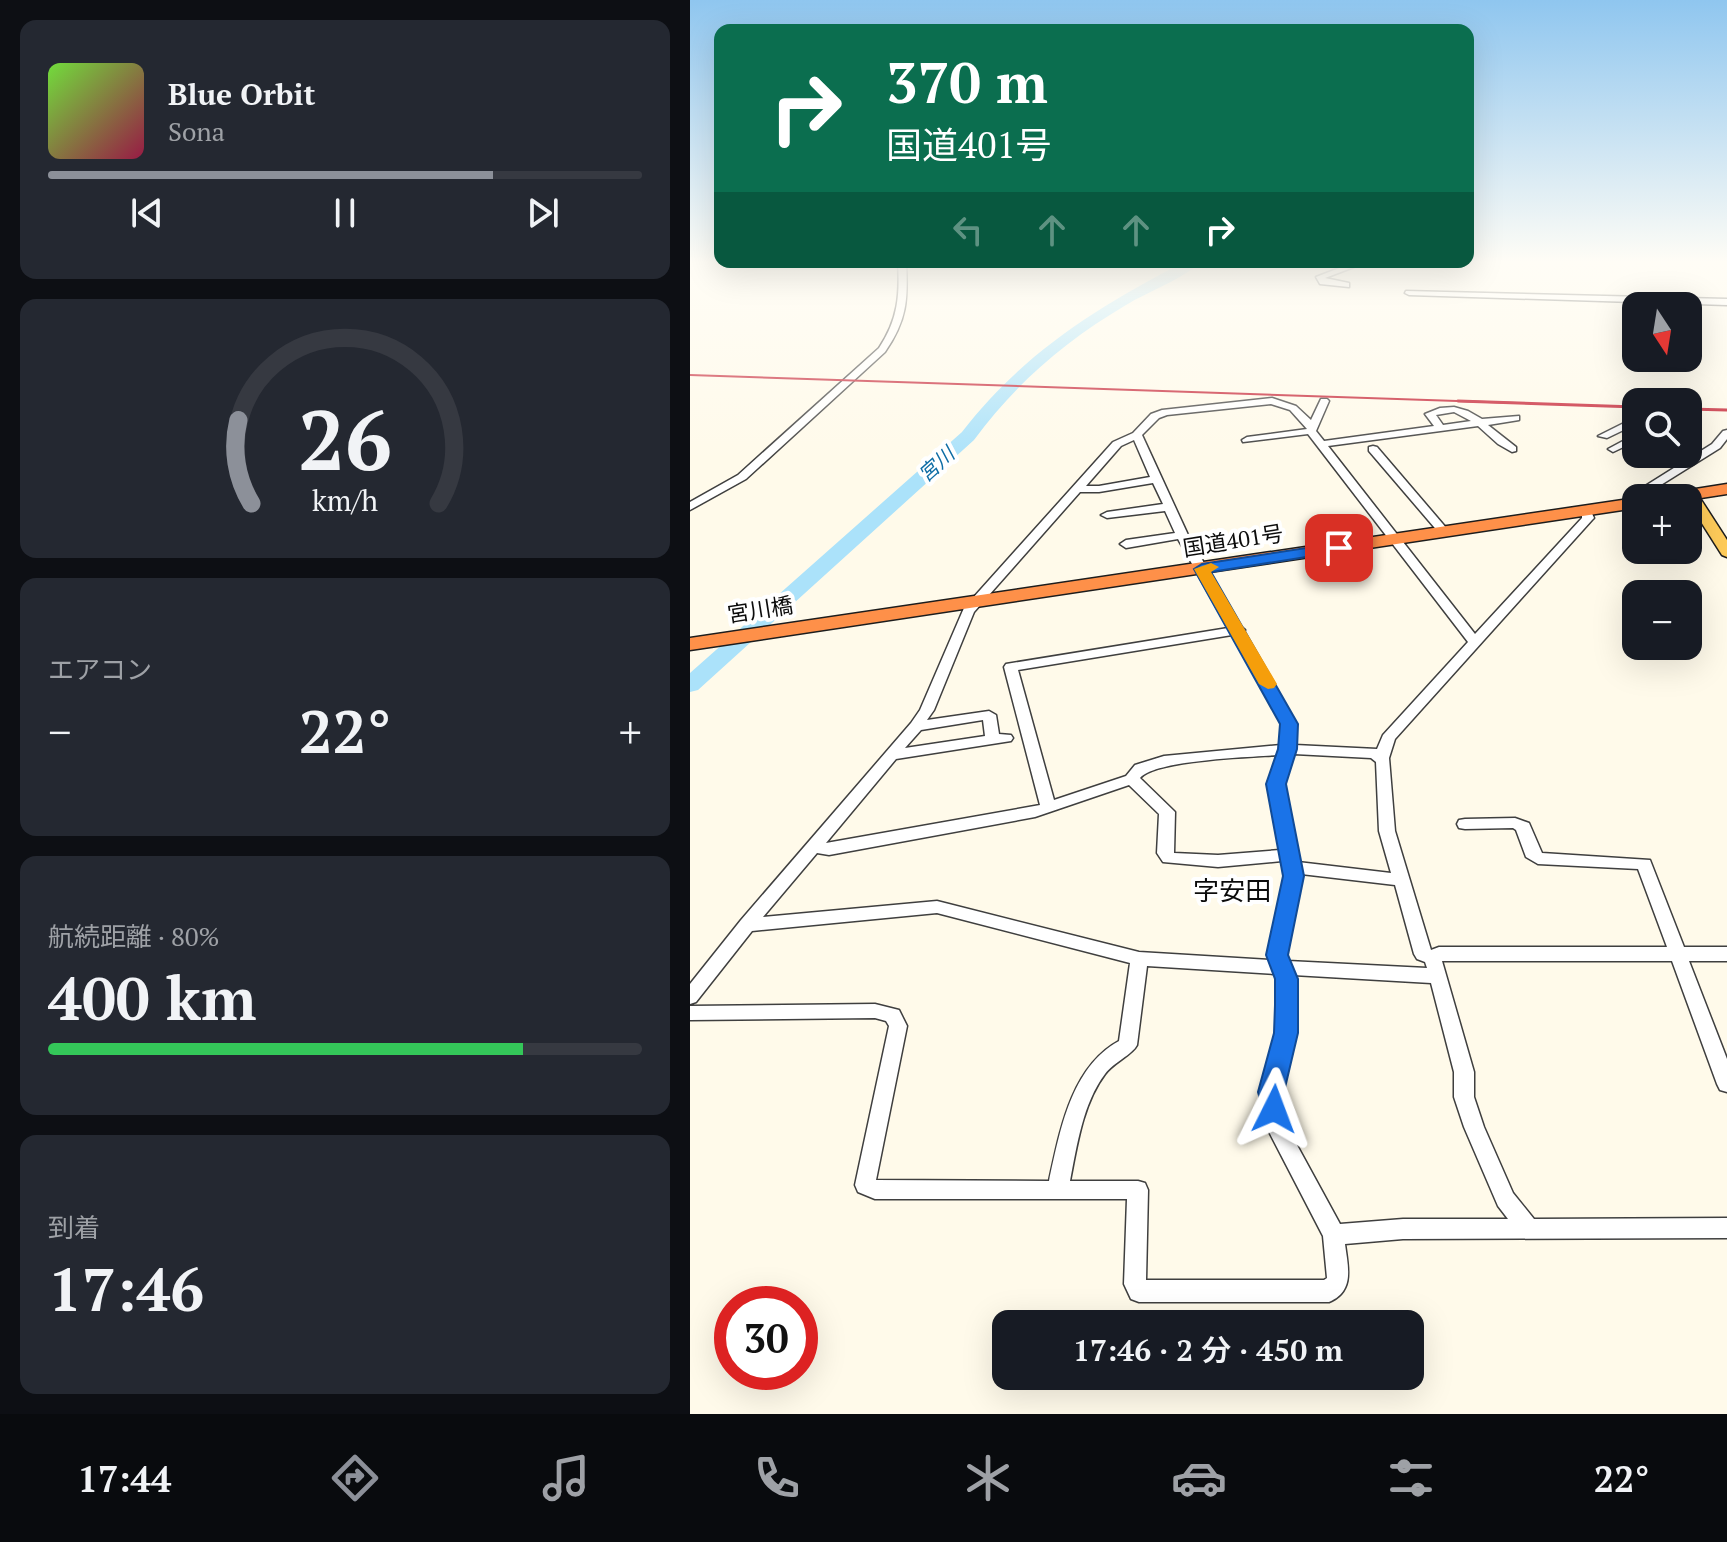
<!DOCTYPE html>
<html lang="ja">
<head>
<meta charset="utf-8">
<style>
	body { margin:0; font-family:"PT Serif","Noto Sans JP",serif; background:#242831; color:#f1f3f6; height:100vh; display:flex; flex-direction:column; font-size:30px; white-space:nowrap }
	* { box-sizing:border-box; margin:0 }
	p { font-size:26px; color:#9ea1a6 }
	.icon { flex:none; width:44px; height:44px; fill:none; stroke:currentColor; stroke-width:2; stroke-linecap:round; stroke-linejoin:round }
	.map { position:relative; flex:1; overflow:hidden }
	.panel { display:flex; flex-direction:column; gap:20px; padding:20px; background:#0d0f14; width:690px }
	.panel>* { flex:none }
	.top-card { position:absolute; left:24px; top:24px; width:760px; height:244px; border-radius:16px; box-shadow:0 8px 32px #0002; background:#0b6e4f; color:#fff; overflow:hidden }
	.needle { width:52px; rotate:168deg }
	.tools { position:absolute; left:932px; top:292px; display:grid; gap:16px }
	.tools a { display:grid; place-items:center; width:80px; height:80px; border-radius:16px; background:#171b24; box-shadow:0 8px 32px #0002; font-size:40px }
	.speed { position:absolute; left:24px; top:1286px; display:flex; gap:16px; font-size:40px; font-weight:700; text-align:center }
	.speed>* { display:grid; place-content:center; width:104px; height:104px; border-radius:50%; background:#171b24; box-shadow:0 8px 32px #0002; line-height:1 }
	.speed .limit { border:12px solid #d22; background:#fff; color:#111 }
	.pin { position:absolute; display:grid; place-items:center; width:68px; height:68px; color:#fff; margin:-34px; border-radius:16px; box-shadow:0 4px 12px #0006 }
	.me { position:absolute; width:88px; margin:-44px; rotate:3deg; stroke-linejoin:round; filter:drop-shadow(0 0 6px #0008) }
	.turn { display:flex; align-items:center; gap:28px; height:168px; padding:0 40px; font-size:36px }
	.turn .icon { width:104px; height:104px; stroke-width:2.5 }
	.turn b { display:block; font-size:56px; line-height:68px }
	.lanes { display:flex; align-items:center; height:76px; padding:0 40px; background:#0003; justify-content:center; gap:40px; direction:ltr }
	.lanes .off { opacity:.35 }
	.big { font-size:60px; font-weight:600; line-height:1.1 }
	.panel .card { flex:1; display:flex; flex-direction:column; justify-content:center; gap:12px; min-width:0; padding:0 28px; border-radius:16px; background:#242831 }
	.panel .dial { align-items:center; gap:0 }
	.dial svg { height:208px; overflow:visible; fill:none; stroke:#363941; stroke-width:7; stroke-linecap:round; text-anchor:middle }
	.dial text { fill:#f1f3f6; stroke:none }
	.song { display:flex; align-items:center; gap:24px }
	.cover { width:96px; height:96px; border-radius:12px; background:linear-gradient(135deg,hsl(100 70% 55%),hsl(340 70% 35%)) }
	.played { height:8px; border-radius:4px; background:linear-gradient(90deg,#8c9099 75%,#363941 75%) }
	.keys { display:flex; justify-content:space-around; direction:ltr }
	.heat { display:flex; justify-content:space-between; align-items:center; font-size:44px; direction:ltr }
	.charge { height:12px; border-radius:6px; background:linear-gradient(90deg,#34c759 80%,#363941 0) }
	.trip { position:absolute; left:302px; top:1310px; width:432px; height:80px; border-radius:16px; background:#171b24; box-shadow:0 8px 32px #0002; font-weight:600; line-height:80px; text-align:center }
	.tabs { display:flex; height:128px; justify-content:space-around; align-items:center; background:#090b0e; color:#9ea1a6 }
	.tabs .icon { width:56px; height:56px }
	.tabs .on { color:#8c9099 }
	.tabs b { font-size:36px; color:#f1f3f6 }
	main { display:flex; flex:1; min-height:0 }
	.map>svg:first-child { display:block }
</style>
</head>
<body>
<main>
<section class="panel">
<div class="card">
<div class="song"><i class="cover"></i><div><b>Blue Orbit</b><p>Sona</p></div></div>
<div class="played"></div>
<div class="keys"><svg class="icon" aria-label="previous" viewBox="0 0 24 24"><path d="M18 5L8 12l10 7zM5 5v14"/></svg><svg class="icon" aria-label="pause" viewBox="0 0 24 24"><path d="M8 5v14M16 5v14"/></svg><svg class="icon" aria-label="next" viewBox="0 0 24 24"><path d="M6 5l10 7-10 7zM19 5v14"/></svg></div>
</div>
<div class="card dial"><svg viewBox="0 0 100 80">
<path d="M14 69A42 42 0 1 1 86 69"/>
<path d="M14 69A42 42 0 0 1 9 37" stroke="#8c9099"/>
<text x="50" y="56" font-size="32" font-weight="700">26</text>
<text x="50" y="72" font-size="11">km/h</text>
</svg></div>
<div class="card"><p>エアコン</p>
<div class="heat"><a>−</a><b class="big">22°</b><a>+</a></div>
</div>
<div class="card"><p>航続距離 · 80%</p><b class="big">400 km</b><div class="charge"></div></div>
<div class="card"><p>到着</p><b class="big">17:46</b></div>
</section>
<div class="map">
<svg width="1037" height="1414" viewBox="0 0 1037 1414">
	<rect width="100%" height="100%" fill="#fffaea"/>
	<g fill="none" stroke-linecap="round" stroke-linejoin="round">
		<path fill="#abe2fa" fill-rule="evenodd" d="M494,262H511C491,280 459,291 436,305C375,341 326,383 284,440L8,690L0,692V673L272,432C332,354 407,307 494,262Z"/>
		<g stroke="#3f3f3f" stroke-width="3">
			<g id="minor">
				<path d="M208,262H216C218,300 217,320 195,352L56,479L0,510V502L48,475L189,348C208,320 210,295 208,262Z"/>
				<path d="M665,262H677L635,278L659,283V287L630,284L626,277Z"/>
				<path d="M716,291L1037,299V305L719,295L715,293Z"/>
				<path d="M582,398L606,406L621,420L631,399H637L639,401L626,431L634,441L744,426L735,414L750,408L764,407L778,411L792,419L829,416V420L798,425L826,447V451L822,452L808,444L788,426L638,446L785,634L892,518V509H900L904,518L902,520L705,739L699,758L705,831L741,950L749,947H977L948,869L848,864L836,857L826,830L823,828L775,829L769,828L767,824L769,820L775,819L825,818L839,823L852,853L960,860L994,947H1037V961H999L1037,1059V1092L1030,1090L1027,1084L982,961H752L784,1072V1097L794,1127L823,1193L844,1219L1037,1218V1238L713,1239L655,1244C658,1267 665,1291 639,1302H449L441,1299L434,1284L437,1199H185L168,1192L165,1185L199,1026L196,1021L185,1018L0,1020V1006L185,1004L209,1010L217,1026L186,1180L359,1181C370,1131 381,1067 429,1041L440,963L247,913L62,931L6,1002L0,1004V984L51,920L221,723L230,710L274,608L423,442L443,433L461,414L472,410ZM581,404L600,410L617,429L557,437L552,440L553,442L618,434L778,642L693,735L687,749L605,745L606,724L554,633L555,630L550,626L498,535L452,435L469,418L477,415ZM764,412L781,421L753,425L746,415ZM444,440L460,477L409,486H396L431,446ZM463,483L473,504L417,512L411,515L417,518L475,511L485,533L436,540L430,544L436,548L488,539L538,628L316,664L314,667L350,805L136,843L206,759L321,741L323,738L321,735L309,734L306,715L299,711L237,720L244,710L284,612L390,492H409ZM542,635L592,724L591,745L474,756L445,765L436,776L364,800L328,670ZM293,720L295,736L215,748L231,730ZM604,754L681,758L686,762L689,831L701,873L608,862L594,784ZM589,755L578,784L590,850L528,855L484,853L485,812L450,778C465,760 561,757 589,755ZM439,785L469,814L467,853L473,862L528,867L592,861L595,876L578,955L580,960L449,952L247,901L73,917L127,853L139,855L345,817ZM611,874L705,885L724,954L727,959L735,962L737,968L598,961L596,955ZM457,966L585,974L587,979V1033L571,1092L576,1126L633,1236L637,1278L634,1280H456L458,1190L455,1183L448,1181H380C387,1145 393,1103 415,1074C424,1062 442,1055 447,1045ZM603,975L741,983L764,1072V1097L774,1127L808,1206L818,1219H713L650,1224L596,1125L591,1092L605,1033Z"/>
				<path d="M946,417V424L917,438L908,436Z"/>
				<path d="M1037,430V439L1030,448L950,498H946V500L935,507H927L925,505L1022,444L1033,431Z"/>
				<path d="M946,434V441L923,452L918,449Z"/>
				<path d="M683,446L687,447L758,530V534H750L679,451V447Z"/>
			</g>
		</g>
		<g stroke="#1d1d1d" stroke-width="3">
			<path id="major" d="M1001,491L1006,492L1037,540V557L1032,555L994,495Z"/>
		</g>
		<g stroke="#1d1d1d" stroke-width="3">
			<g id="highway">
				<path d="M1037,484V494L998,500L971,498L980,493Z"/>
				<path d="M946,498V508L0,650V638Z"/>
			</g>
		</g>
		<use href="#minor" fill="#fff" fill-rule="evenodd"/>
		<use href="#major" fill="#ffcc5a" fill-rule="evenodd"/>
		<use href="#highway" fill="#fe9049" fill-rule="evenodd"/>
		<path stroke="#c41b2e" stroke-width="2" d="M0,375L827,403"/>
		<g stroke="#c41b2e" stroke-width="3">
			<path d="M768,401L946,407"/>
			<path d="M998,409L1037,410"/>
		</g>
	</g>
	<linearGradient id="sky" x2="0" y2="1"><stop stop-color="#8fc6ef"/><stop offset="0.57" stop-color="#fffdf6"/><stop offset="1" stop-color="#fffdf6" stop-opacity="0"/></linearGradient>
	<rect width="1037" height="460" fill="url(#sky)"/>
	<path fill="#1a73e8" stroke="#114b97" stroke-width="2" d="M649,543L656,548L654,551L521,572L608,724L607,749L596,784L614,876L598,955L608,979V1033L594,1092L597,1109L593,1117L584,1120L575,1117L568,1092L584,1033L585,1005V979L576,955L593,876L576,784L588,749L590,724L504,569L512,564Z"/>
	<path fill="#f59e0b" d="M521,563L529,567L521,572L587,684L584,688L578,689L569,684L504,569Z"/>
	<g text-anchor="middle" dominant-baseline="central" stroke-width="8" stroke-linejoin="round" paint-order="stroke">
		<g font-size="20" font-style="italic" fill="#0e6da5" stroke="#fff">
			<text transform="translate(246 464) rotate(-42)">宮川</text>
		</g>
		<g font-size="22" fill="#0c0c0c" stroke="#fff">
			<text transform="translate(543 540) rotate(-9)">国道401号</text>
			<text transform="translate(70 609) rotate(-9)">宮川橋</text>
		</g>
		<g font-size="26" fill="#0c0c0c" stroke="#fff">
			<text x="542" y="890">字安田</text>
		</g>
	</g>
</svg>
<div class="tools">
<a><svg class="needle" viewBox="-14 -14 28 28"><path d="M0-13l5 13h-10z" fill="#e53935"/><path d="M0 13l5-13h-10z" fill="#9ea1a6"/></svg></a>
<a><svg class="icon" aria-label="search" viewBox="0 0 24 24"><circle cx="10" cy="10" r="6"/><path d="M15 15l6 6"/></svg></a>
<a>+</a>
<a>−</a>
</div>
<div class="speed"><div class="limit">30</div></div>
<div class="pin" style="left:649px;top:548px;background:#d93025"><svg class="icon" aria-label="arrive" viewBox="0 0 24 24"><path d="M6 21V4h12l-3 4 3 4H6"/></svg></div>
<svg class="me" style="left:584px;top:1109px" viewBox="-20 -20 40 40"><path d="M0-17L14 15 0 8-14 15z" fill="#1a73e8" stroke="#fff" stroke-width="4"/></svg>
<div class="trip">17:46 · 2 分 · 450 m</div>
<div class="top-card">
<div class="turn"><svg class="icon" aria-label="right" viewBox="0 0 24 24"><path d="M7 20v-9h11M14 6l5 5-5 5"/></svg><div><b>370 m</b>国道401号</div></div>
<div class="lanes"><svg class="icon off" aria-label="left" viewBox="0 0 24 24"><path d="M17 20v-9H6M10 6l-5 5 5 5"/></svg><svg class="icon off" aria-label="ahead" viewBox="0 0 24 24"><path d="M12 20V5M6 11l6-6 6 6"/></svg><svg class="icon off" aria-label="ahead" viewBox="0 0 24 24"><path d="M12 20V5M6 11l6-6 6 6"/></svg><svg class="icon" aria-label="right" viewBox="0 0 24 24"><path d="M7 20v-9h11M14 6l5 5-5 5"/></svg></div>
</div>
</div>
</main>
<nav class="tabs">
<b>17:44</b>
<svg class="icon on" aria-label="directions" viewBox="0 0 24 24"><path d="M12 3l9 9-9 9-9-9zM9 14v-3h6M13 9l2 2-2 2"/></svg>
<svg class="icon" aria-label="music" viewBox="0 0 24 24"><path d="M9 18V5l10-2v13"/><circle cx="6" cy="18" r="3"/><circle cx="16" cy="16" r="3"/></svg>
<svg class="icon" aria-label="phone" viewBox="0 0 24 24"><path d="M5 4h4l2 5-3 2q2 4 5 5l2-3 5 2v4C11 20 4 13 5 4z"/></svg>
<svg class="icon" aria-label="climate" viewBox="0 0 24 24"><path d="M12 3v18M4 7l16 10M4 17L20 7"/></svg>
<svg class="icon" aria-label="car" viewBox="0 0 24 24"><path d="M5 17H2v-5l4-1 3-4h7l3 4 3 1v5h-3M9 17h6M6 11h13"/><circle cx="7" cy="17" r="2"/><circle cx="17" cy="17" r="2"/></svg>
<svg class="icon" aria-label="filters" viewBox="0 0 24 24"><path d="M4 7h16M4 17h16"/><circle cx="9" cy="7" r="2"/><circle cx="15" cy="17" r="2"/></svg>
<b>22°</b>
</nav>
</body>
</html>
